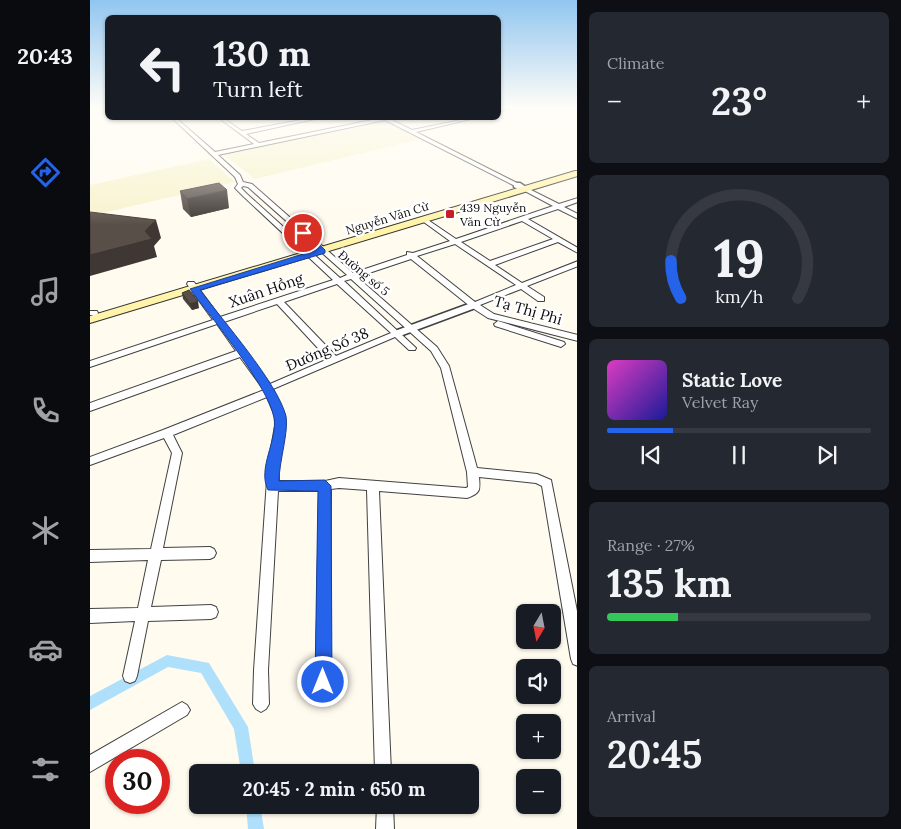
<!DOCTYPE html>
<html lang="en">
<head>
<meta charset="utf-8">
<style>
	body { margin:0; font-family:Lora,serif; background:#242831; color:#f1f3f6; height:100vh; display:flex; flex-direction:column; font-size:19px; white-space:nowrap }
	* { box-sizing:border-box; margin:0 }
	p { font-size:16px; color:#9ea1a6 }
	.icon { flex:none; width:28px; height:28px; fill:none; stroke:currentColor; stroke-width:2; stroke-linecap:round; stroke-linejoin:round }
	.map { position:relative; flex:1; overflow:hidden }
	.panel { display:flex; flex-direction:column; gap:12px; padding:12px; background:#0d0f14; width:324px }
	.panel>* { flex:none }
	.top-card { position:absolute; left:15px; top:15px; width:396px; height:105px; border-radius:8px; box-shadow:0 1px 4px #0004; background:#171b24; color:#f1f3f6; overflow:hidden }
	.needle { width:32px; rotate:190deg }
	.fabs { position:absolute; left:426px; top:604px; display:grid; gap:10px }
	.fabs a { display:grid; place-items:center; width:45px; height:45px; border-radius:8px; background:#171b24; box-shadow:0 1px 4px #0004; font-size:25px }
	.speed { position:absolute; left:15px; top:749px; display:flex; gap:10px; font-size:25px; font-weight:700; text-align:center }
	.speed>* { display:grid; place-content:center; width:65px; height:65px; border-radius:50%; background:#171b24; box-shadow:0 1px 4px #0004; line-height:1 }
	.speed .limit { border:8px solid #d22; background:#fff; color:#111 }
	.pin { position:absolute; display:grid; place-items:center; width:42px; height:42px; color:#fff; margin:-21px; border:2px solid #fff; border-radius:50%; box-shadow:0 1px 5px #0007 }
	.me { position:absolute; width:55px; margin:-28px; rotate:0deg; stroke-linejoin:round; filter:drop-shadow(0 0 4px #0008) }
	.turn { display:flex; align-items:center; gap:18px; height:105px; padding:0 25px; font-size:22px }
	.turn .icon { width:65px; height:65px; stroke-width:2.5 }
	.turn b { display:block; font-size:35px; line-height:42px }
	.big { font-size:38px; font-weight:700; line-height:1.1 }
	.panel .card { flex:1; display:flex; flex-direction:column; justify-content:center; gap:8px; min-width:0; padding:0 18px; border-radius:8px; background:#242831 }
	.panel .dial { align-items:center; gap:0 }
	.dial svg { height:130px; overflow:visible; fill:none; stroke:#363941; stroke-width:7; stroke-linecap:round; text-anchor:middle }
	.dial text { fill:#f1f3f6; stroke:none }
	.song { display:flex; align-items:center; gap:15px }
	.cover { width:60px; height:60px; border-radius:8px; background:linear-gradient(135deg,hsl(310 70% 55%),hsl(240 70% 35%)) }
	.played { height:5px; border-radius:2px; background:linear-gradient(90deg,#2563eb 25%,#363941 25%) }
	.keys { display:flex; justify-content:space-around; direction:ltr }
	.heat { display:flex; justify-content:space-between; align-items:center; font-size:28px; direction:ltr }
	.charge { height:8px; border-radius:4px; background:linear-gradient(90deg,#34c759 27%,#363941 0) }
	.trip { position:absolute; left:99px; top:764px; width:290px; height:50px; border-radius:8px; background:#171b24; box-shadow:0 1px 4px #0004; font-weight:700; line-height:50px; text-align:center }
	main { display:flex; flex:1; min-height:0 }
	.tab-bar { display:flex; flex-direction:column; width:90px; justify-content:space-around; align-items:center; background:#090b0e; color:#9ea1a6 }
	.tab-bar .icon { width:35px; height:35px }
	.tab-bar .current { color:#2563eb }
	.tab-bar b { font-size:22px; color:#f1f3f6 }
	.map>svg:first-child { display:block }
</style>
</head>
<body>
<main>
<nav class="tab-bar">
<b>20:43</b>
<svg class="icon current" aria-label="directions" viewBox="0 0 24 24"><path d="M12 3l9 9-9 9-9-9zM9 14v-3h6M13 9l2 2-2 2"/></svg>
<svg class="icon" aria-label="music" viewBox="0 0 24 24"><path d="M9 18V5l10-2v13"/><circle cx="6" cy="18" r="3"/><circle cx="16" cy="16" r="3"/></svg>
<svg class="icon" aria-label="phone" viewBox="0 0 24 24"><path d="M5 4h4l2 5-3 2q2 4 5 5l2-3 5 2v4C11 20 4 13 5 4z"/></svg>
<svg class="icon" aria-label="climate" viewBox="0 0 24 24"><path d="M12 3v18M4 7l16 10M4 17L20 7"/></svg>
<svg class="icon" aria-label="car" viewBox="0 0 24 24"><path d="M5 17H2v-5l4-1 3-4h7l3 4 3 1v5h-3M9 17h6M6 11h13"/><circle cx="7" cy="17" r="2"/><circle cx="17" cy="17" r="2"/></svg>
<svg class="icon" aria-label="filters" viewBox="0 0 24 24"><path d="M4 7h16M4 17h16"/><circle cx="9" cy="7" r="2"/><circle cx="15" cy="17" r="2"/></svg>
</nav>
<div class="map">
<svg width="488" height="829" viewBox="0 0 488 829">
	<rect width="100%" height="100%" fill="#fffbef"/>
	<g fill="#f7f3cd">
		<path d="M293,120L330,139L165,179L134,155Z"/>
		<path d="M119,159L145,182L0,216V185Z"/>
	</g>
	<g fill="none" stroke-linecap="round" stroke-linejoin="round">
		<g fill="#afe0fb" fill-rule="evenodd">
			<path d="M77,655L119,663L158,727L165,772H151L144,729L111,673L78,667L0,710V696Z"/>
			<path d="M156,805H170L174,829H158Z"/>
		</g>
		<g stroke="#414141" stroke-width="2">
			<g id="minor">
				<path d="M413,109H419L409,112V110Z"/>
				<path d="M82,118H86L125,152L164,144L129,118H133L152,131L222,118H229L156,134L169,143L292,118H298L322,130L381,118V119L326,132L429,184V186H425L295,120L128,155L150,175L153,182L162,184L263,273L317,255V252L323,253L360,241L331,220V218H335L366,239L463,206L433,190V188H437L469,204L488,198V202L474,207L488,214V219L468,209L438,219L488,248V253L468,242L405,265L432,283L488,261V266L437,286L454,297V301H448L431,289L390,305L404,314L488,335V341L398,318L381,307L321,259L267,277L347,347L359,366L387,468L447,474L461,480L488,616V666L483,664L481,659L452,486L446,483L389,477C390,490 391,493 377,498L289,491L301,772H285L277,490L249,488L241,489L240,682L238,687L233,689L228,687L226,682L229,491H188L178,670L179,704L176,709L171,712L166,709L163,704L164,670L178,465L185,426V416L177,397L83,435L92,453L73,548L120,547L124,549L126,553L124,557L120,559L71,560L61,607L121,605L126,607L128,612L126,617L121,619L58,621L47,676L45,681L40,683L35,681L33,676L45,621L0,623V609L48,608L58,560L0,562V550L61,549L82,453L74,438L0,465V457L73,430L174,390L150,357L0,411V403L146,351L127,324L0,367V361L123,320L97,284L98,282H104L130,317L243,280L153,196L145,188L148,184L145,177ZM153,186L158,187L257,275L250,278L157,194L151,188ZM432,221L463,239L400,261L371,242ZM365,244L426,285L385,302L327,256ZM261,279L341,351L351,368L377,472L378,487L376,488L249,478L235,481H189L188,465L195,426V416L183,389L305,337L319,350H325L326,348L254,281ZM247,284L301,333L246,356L194,302ZM187,304L238,359L180,384L134,322Z"/>
				<path d="M0,311H7L8,313L7,315H0Z"/>
				<path d="M408,321L474,342L475,344L471,347L405,326L404,324Z"/>
				<path d="M92,702L97,705L100,710L97,715L0,772V755Z"/>
				<path d="M287,805H303L304,829H286Z"/>
			</g>
		</g>
		<g stroke="#414141" stroke-width="3">
			<g id="tertiary">
				<path d="M424,183H430L439,189L432,191L424,187Z"/>
				<path d="M384,302L388,303V307L310,336H302L301,334L302,332Z"/>
			</g>
		</g>
		<g stroke="#303030" stroke-width="2">
			<path id="secondary" d="M485,171H488V176L0,323V316Z"/>
		</g>
		<use href="#minor" fill="#fff" fill-rule="evenodd"/>
		<use href="#tertiary" fill="#fff" fill-rule="evenodd"/>
		<use href="#secondary" fill="#fff4aa" fill-rule="evenodd"/>
	</g>
	<g fill="#4c443f">
		<path d="M90,191L139,208L101,217L93,209Z"/>
		<path d="M92,293L109,308L102,310L93,299Z"/>
	</g>
	<g fill="#3e3733">
		<path d="M137,190L139,208L101,217L97,199Z"/>
		<path d="M66,220L71,238L64,246L67,257L0,276V255L55,231Z"/>
		<path d="M108,301L109,308L102,310L100,304Z"/>
	</g>
	<g fill="#584f49" stroke="#3e3733">
		<path d="M129,183L137,190L97,199L90,191Z"/>
		<path d="M0,212L66,220L55,231L62,239L0,255Z"/>
		<path d="M99,290L108,301L100,304L92,293Z"/>
	</g>
	<linearGradient id="sky" x2="0" y2="1"><stop stop-color="#91c6f0"/><stop offset="0.48" stop-color="#fffdf8"/><stop offset="1" stop-color="#fffdf8" stop-opacity="0"/></linearGradient>
	<rect width="488" height="225" fill="url(#sky)"/>
	<path fill="#2563eb" stroke="#184099" d="M211,232H216L235,250V253L110,290C133,321 187,382 196,416C199,431 189,462 189,481L235,480L241,486L242,682L239,688L233,690L227,688L225,682L228,491L178,490C167,468 188,440 184,418C179,387 121,317 100,289L226,250L211,235Z"/>
	<rect fill="#c91b27" stroke="#fff" stroke-width="2" x="355" y="209" width="10" height="10" rx="2.5"/>
	<g text-anchor="middle" dominant-baseline="central" stroke-width="5" stroke-linejoin="round" paint-order="stroke">
		<g font-size="12" fill="#0e0e0e" stroke="#fff" text-anchor="start">
			<text x="370" y="207">439 Nguyễn<tspan x="370" dy="14">Văn Cừ</tspan></text>
		</g>
		<g font-size="12" fill="#0e0e0e" stroke="#fff">
			<text transform="translate(297 218) rotate(-17)">Nguyễn Văn Cừ</text>
			<text transform="translate(274 273) rotate(40)">Đường số 5</text>
		</g>
		<g font-size="15" fill="#0e0e0e" stroke="#fff">
			<text transform="translate(176 290) rotate(-19)">Xuân Hồng</text>
			<text transform="translate(438 310) rotate(16)">Tạ Thị Phi</text>
			<text transform="translate(237 349) rotate(-23)">Đường Số 38</text>
		</g>
	</g>
</svg>
<div class="fabs">
<a><svg class="needle" viewBox="-14 -14 28 28"><path d="M0-13l5 13h-10z" fill="#e53935"/><path d="M0 13l5-13h-10z" fill="#9ea1a6"/></svg></a>
<a><svg class="icon" aria-label="sound" viewBox="0 0 24 24"><path d="M4 9h4l5-4v14l-5-4H4zM17 9q2 3 0 6"/></svg></a>
<a>+</a>
<a>−</a>
</div>
<div class="speed"><div class="limit">30</div></div>
<div class="pin" style="left:213px;top:233px;background:#d93025"><svg class="icon" aria-label="arrive" viewBox="0 0 24 24"><path d="M6 21V4h12l-3 4 3 4H6"/></svg></div>
<svg class="me" style="left:233px;top:682px" viewBox="-20 -20 40 40"><circle r="17" fill="#2563eb" stroke="#fff" stroke-width="3"/><path d="M0-11L8 9 0 5-8 9z" fill="#fff"/></svg>
<div class="trip">20:45 · 2 min · 650 m</div>
<div class="top-card">
<div class="turn"><svg class="icon" aria-label="left" viewBox="0 0 24 24"><path d="M17 20v-9H6M10 6l-5 5 5 5"/></svg><div><b>130 m</b>Turn left</div></div>
</div>
</div>
<section class="panel">
<div class="card"><p>Climate</p>
<div class="heat"><a>−</a><b class="big">23°</b><a>+</a></div>
</div>
<div class="card dial"><svg viewBox="0 0 100 80">
<path d="M14 69A42 42 0 1 1 86 69"/>
<path d="M14 69A42 42 0 0 1 8 46" stroke="#2563eb"/>
<text x="50" y="56" font-size="32" font-weight="700">19</text>
<text x="50" y="72" font-size="11">km/h</text>
</svg></div>
<div class="card">
<div class="song"><i class="cover"></i><div><b>Static Love</b><p>Velvet Ray</p></div></div>
<div class="played"></div>
<div class="keys"><svg class="icon" aria-label="previous" viewBox="0 0 24 24"><path d="M18 5L8 12l10 7zM5 5v14"/></svg><svg class="icon" aria-label="pause" viewBox="0 0 24 24"><path d="M8 5v14M16 5v14"/></svg><svg class="icon" aria-label="next" viewBox="0 0 24 24"><path d="M6 5l10 7-10 7zM19 5v14"/></svg></div>
</div>
<div class="card"><p>Range · 27%</p><b class="big">135 km</b><div class="charge"></div></div>
<div class="card"><p>Arrival</p><b class="big">20:45</b></div>
</section>
</main>
</body>
</html>
